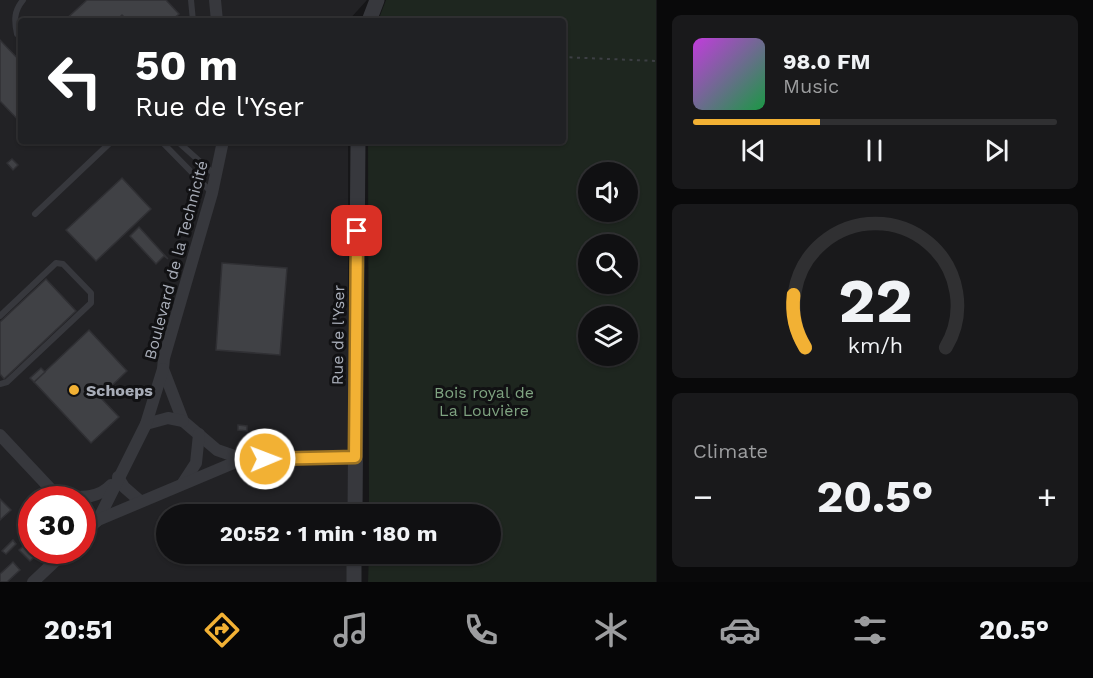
<!DOCTYPE html>
<html lang="en">
<head>
<meta charset="utf-8">
<style>
	body { margin:0; font-family:"Work Sans",sans-serif; background:#19191b; color:#f1f3f6; height:100vh; display:flex; flex-direction:column; font-size:22px; white-space:nowrap }
	* { box-sizing:border-box; margin:0 }
	p { font-size:20px; color:#9c9d9f }
	.icon { flex:none; width:33px; height:33px; fill:none; stroke:currentColor; stroke-width:2; stroke-linecap:round; stroke-linejoin:round }
	.map { position:relative; flex:1; overflow:hidden }
	.panel { display:flex; flex-direction:column; gap:15px; padding:15px; background:#09090a; width:436px }
	.panel>* { flex:none }
	.banner { position:absolute; left:18px; top:18px; width:548px; height:126px; border-radius:6px; box-shadow:0 2px 4px #0004,0 0 0 2px #303032; background:#202124; color:#fff; overflow:hidden }
	.tools { position:absolute; left:578px; top:162px; display:grid; gap:12px }
	.tools a { display:grid; place-items:center; width:60px; height:60px; border-radius:50%; background:#101012; box-shadow:0 2px 4px #0004,0 0 0 2px #303032; font-size:30px }
	.speed { position:absolute; left:18px; top:486px; display:flex; gap:12px; font-size:30px; font-weight:700; text-align:center }
	.speed>* { display:grid; place-content:center; width:78px; height:78px; border-radius:50%; background:#101012; box-shadow:0 2px 4px #0004,0 0 0 2px #303032; line-height:1 }
	.speed .limit { border:9px solid #d22; background:#fff; color:#111 }
	.pin { position:absolute; display:grid; place-items:center; width:51px; height:51px; color:#fff; margin:-26px; border-radius:12px; box-shadow:0 3px 9px #0006 }
	.me { position:absolute; width:66px; margin:-33px; rotate:89deg; stroke-linejoin:round; filter:drop-shadow(0 0 4px #0008) }
	.turn { display:flex; align-items:center; gap:21px; height:126px; padding:0 18px; font-size:27px }
	.turn .icon { width:78px; height:78px; stroke-width:2.5 }
	.turn b { display:block; font-size:42px; line-height:51px }
	.big { font-size:45px; font-weight:700; line-height:1.1 }
	.panel .widget { flex:1; display:flex; flex-direction:column; justify-content:center; gap:9px; min-width:0; padding:0 21px; border-radius:9px; background:#19191b }
	.panel .dial { align-items:center; gap:0 }
	.dial svg { height:156px; overflow:visible; fill:none; stroke:#303032; stroke-width:7; stroke-linecap:round; text-anchor:middle }
	.dial text { fill:#f1f3f6; stroke:none }
	.song { display:flex; align-items:center; gap:18px }
	.cover { width:72px; height:72px; border-radius:9px; background:linear-gradient(135deg,hsl(290 70% 55%),hsl(140 70% 35%)) }
	.played { height:6px; border-radius:3px; background:linear-gradient(90deg,#f2b134 35%,#303032 35%) }
	.keys { display:flex; justify-content:space-around; direction:ltr }
	.heat { display:flex; justify-content:space-between; align-items:center; font-size:33px; direction:ltr }
	.trip { position:absolute; left:156px; top:504px; width:345px; height:60px; border-radius:30px; background:#101012; box-shadow:0 2px 4px #0004,0 0 0 2px #303032; font-weight:700; line-height:60px; text-align:center }
	.tabs { display:flex; height:96px; justify-content:space-around; align-items:center; background:#060607; color:#9c9d9f }
	.tabs .icon { width:42px; height:42px }
	.tabs .on { color:#f2b134 }
	.tabs b { font-size:27px; color:#f1f3f6 }
	main { display:flex; flex:1; min-height:0 }
	.map>svg:first-child { display:block }
</style>
</head>
<body>
<main>
<div class="map">
<svg width="657" height="582" viewBox="0 0 657 582">
	<rect width="100%" height="100%" fill="#161618"/>
	<path fill="#222225" fill-rule="evenodd" d="M0,0H367L348,21H21V141H348V514H166V554H347V582H0ZM32,500H82V550H32Z"/>
	<path fill="#1e261f" fill-rule="evenodd" d="M386,0H656V582H368L369,554H490V514H369L368,141H562V21H378ZM588,172H627V212H588ZM588,244H627V284H588ZM588,316H627V356H588Z"/>
	<g fill="#404145" stroke="#303034" stroke-width="1.5">
		<path d="M87,0H166L179,14L171,21H128L122,15L116,21H64Z"/>
		<path d="M0,40L21,62V123L0,101Z"/>
		<path d="M12,159L18,165L13,170L7,163Z"/>
		<path d="M122,178L151,209L96,261L66,230Z"/>
		<path d="M139,227L168,259L164,256L156,264L130,236Z"/>
		<path d="M222,263L287,268L280,355L216,350Z"/>
		<path d="M46,279L76,311L4,379L0,374V322Z"/>
		<path d="M89,330L127,371L100,397L119,417L91,443L34,382Z"/>
		<path d="M41,368L45,372L34,382L30,378Z"/>
		<path d="M238,425L247,426V431L238,430Z"/>
		<path d="M0,499L11,510L0,520Z"/>
		<path d="M27,527L32,532V536L26,541L20,534Z"/>
		<path d="M13,540L16,544L6,554L2,551Z"/>
		<path d="M28,542L32,546V550H36L38,554L30,561L19,550Z"/>
		<path d="M13,562L20,570L7,582H0V574Z"/>
	</g>
	<g fill="none" stroke-linecap="round" stroke-linejoin="round">
		<path stroke="#3d3f44" stroke-width="2" stroke-dasharray="3 4.5" stroke-linecap="butt" d="M562,57L657,61"/>
		<g stroke="#37383d" stroke-width="6">
			<path d="M191,0L193,21"/>
			<path d="M17,34C14,20 14,11 23,0"/>
			<path d="M161,141L211,192"/>
			<path d="M177,141L215,175"/>
			<path d="M35,214L112,141"/>
			<path d="M0,316L56,263L63,264L91,293V303L7,382L0,384"/>
		</g>
		<g stroke="#37383d" stroke-width="12">
			<path d="M215,0L217,21"/>
			<path d="M223,141L212,193L164,358L163,369L183,421L217,450L243,459L355,457"/>
			<path d="M146,424L168,418L183,421"/>
			<path d="M0,435L61,500"/>
			<path d="M118,477L124,487L140,501"/>
			<path d="M183,483L196,463L199,434"/>
			<path d="M58,497C78,497 97,500 111,485"/>
			<path d="M82,517L98,520"/>
			<path d="M98,520L146,424L163,369"/>
			<path d="M82,534L98,520L243,459"/>
			<path d="M33,582L67,550"/>
		</g>
		<g stroke="#37383d" stroke-width="15">
			<path d="M369,21L377,0"/>
			<path d="M355,514L358,141"/>
			<path d="M354,582V554"/>
		</g>
	</g>
	<g fill="none" stroke-linecap="round" stroke-linejoin="round">
		<g stroke="#9d7322" stroke-width="15">
			<path id="route" d="M265,459L355,457L357,231"/>
		</g>
		<use href="#route" stroke="#f2b134" stroke-width="10"/>
	</g>
	<circle fill="#f2b134" stroke="#111113" stroke-width="2" cx="74" cy="390" r="6"/>
	<g text-anchor="middle" dominant-baseline="central" stroke-width="6" stroke-linejoin="round" paint-order="stroke">
		<g font-size="16" fill="#a8adb8" stroke="#111113">
			<text transform="translate(176 260) rotate(-75)">Boulevard de la Technicité</text>
			<text transform="translate(338 335) rotate(-89)">Rue de l'Yser</text>
		</g>
		<g font-size="16" font-weight="bold" fill="#a8adb8" stroke="#111113" text-anchor="start">
			<text x="86" y="390">Schoeps</text>
		</g>
		<g font-size="16" fill="#7fa381" stroke="#111113">
			<text x="484" y="392">Bois royal de<tspan x="484" dy="18">La Louvière</tspan></text>
		</g>
	</g>
</svg>
<div class="tools">
<a><svg class="icon" aria-label="sound" viewBox="0 0 24 24"><path d="M4 9h4l5-4v14l-5-4H4zM17 9q2 3 0 6"/></svg></a>
<a><svg class="icon" aria-label="search" viewBox="0 0 24 24"><circle cx="10" cy="10" r="6"/><path d="M15 15l6 6"/></svg></a>
<a><svg class="icon" aria-label="layers" viewBox="0 0 24 24"><path d="M12 4l9 5-9 5-9-5zM3 14l9 5 9-5"/></svg></a>
</div>
<div class="speed"><div class="limit">30</div></div>
<div class="pin" style="left:357px;top:231px;background:#d93025"><svg class="icon" aria-label="arrive" viewBox="0 0 24 24"><path d="M6 21V4h12l-3 4 3 4H6"/></svg></div>
<svg class="me" style="left:265px;top:459px" viewBox="-20 -20 40 40"><circle r="17" fill="#f2b134" stroke="#fff" stroke-width="3"/><path d="M0-11L8 9 0 5-8 9z" fill="#fff"/></svg>
<div class="trip">20:52 · 1 min · 180 m</div>
<div class="banner">
<div class="turn"><svg class="icon" aria-label="left" viewBox="0 0 24 24"><path d="M17 20v-9H6M10 6l-5 5 5 5"/></svg><div><b>50 m</b>Rue de l'Yser</div></div>
</div>
</div>
<section class="panel">
<div class="widget">
<div class="song"><i class="cover"></i><div><b>98.0 FM</b><p>Music</p></div></div>
<div class="played"></div>
<div class="keys"><svg class="icon" aria-label="previous" viewBox="0 0 24 24"><path d="M18 5L8 12l10 7zM5 5v14"/></svg><svg class="icon" aria-label="pause" viewBox="0 0 24 24"><path d="M8 5v14M16 5v14"/></svg><svg class="icon" aria-label="next" viewBox="0 0 24 24"><path d="M6 5l10 7-10 7zM19 5v14"/></svg></div>
</div>
<div class="widget dial"><svg viewBox="0 0 100 80">
<path d="M14 69A42 42 0 1 1 86 69"/>
<path d="M14 69A42 42 0 0 1 8 42" stroke="#f2b134"/>
<text x="50" y="56" font-size="32" font-weight="700">22</text>
<text x="50" y="72" font-size="11">km/h</text>
</svg></div>
<div class="widget"><p>Climate</p>
<div class="heat"><a>−</a><b class="big">20.5°</b><a>+</a></div>
</div>
</section>
</main>
<nav class="tabs">
<b>20:51</b>
<svg class="icon on" aria-label="directions" viewBox="0 0 24 24"><path d="M12 3l9 9-9 9-9-9zM9 14v-3h6M13 9l2 2-2 2"/></svg>
<svg class="icon" aria-label="music" viewBox="0 0 24 24"><path d="M9 18V5l10-2v13"/><circle cx="6" cy="18" r="3"/><circle cx="16" cy="16" r="3"/></svg>
<svg class="icon" aria-label="phone" viewBox="0 0 24 24"><path d="M5 4h4l2 5-3 2q2 4 5 5l2-3 5 2v4C11 20 4 13 5 4z"/></svg>
<svg class="icon" aria-label="climate" viewBox="0 0 24 24"><path d="M12 3v18M4 7l16 10M4 17L20 7"/></svg>
<svg class="icon" aria-label="car" viewBox="0 0 24 24"><path d="M5 17H2v-5l4-1 3-4h7l3 4 3 1v5h-3M9 17h6M6 11h13"/><circle cx="7" cy="17" r="2"/><circle cx="17" cy="17" r="2"/></svg>
<svg class="icon" aria-label="filters" viewBox="0 0 24 24"><path d="M4 7h16M4 17h16"/><circle cx="9" cy="7" r="2"/><circle cx="15" cy="17" r="2"/></svg>
<b>20.5°</b>
</nav>
</body>
</html>
